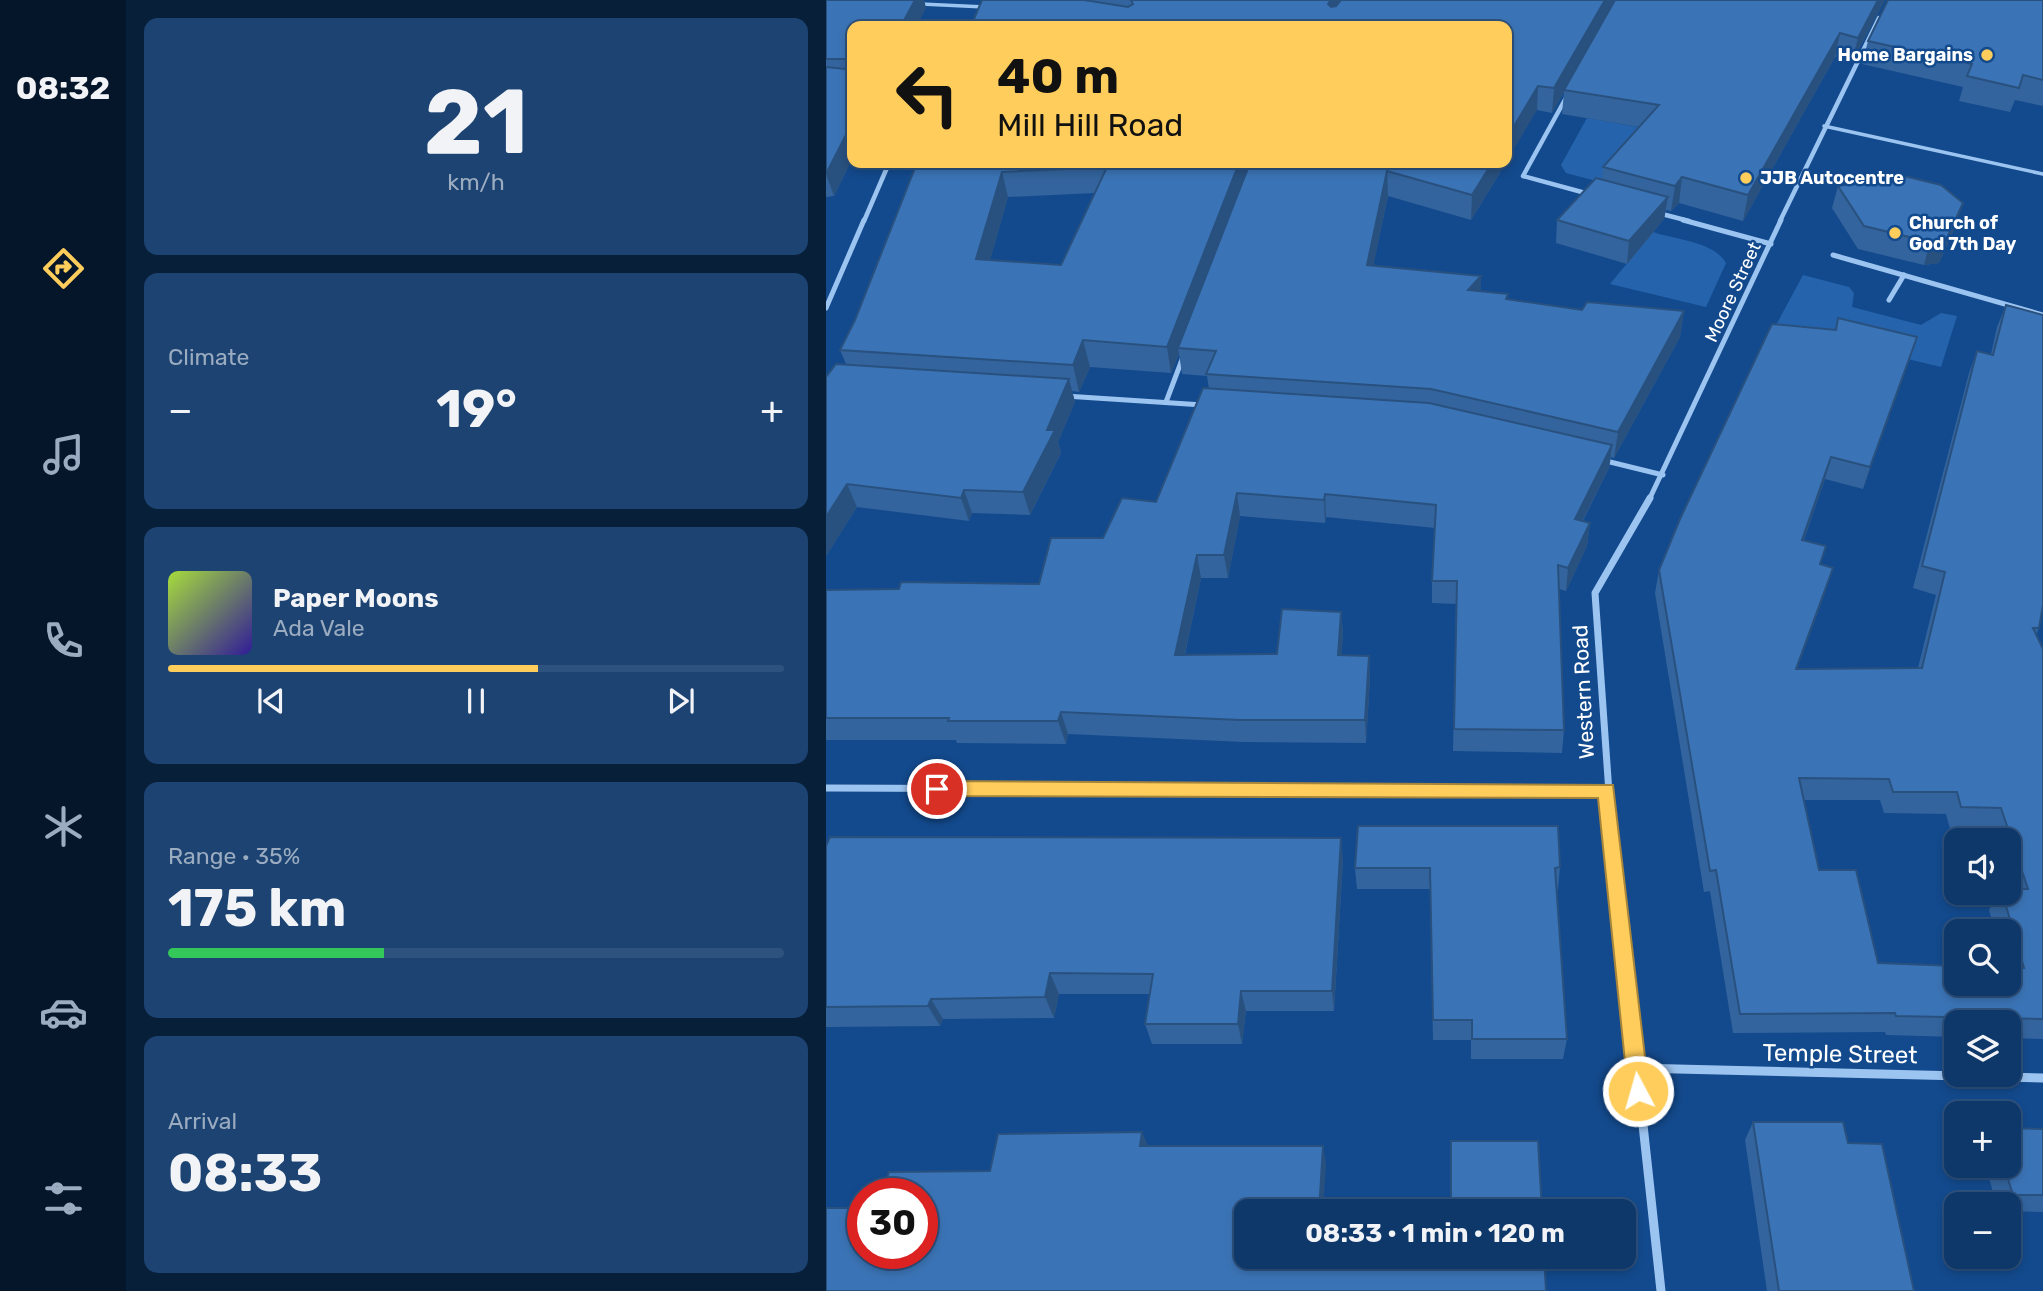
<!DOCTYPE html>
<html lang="en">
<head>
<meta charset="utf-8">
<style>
	body { margin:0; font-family:Rubik,sans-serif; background:#1c4372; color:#f1f3f6; height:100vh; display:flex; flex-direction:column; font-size:26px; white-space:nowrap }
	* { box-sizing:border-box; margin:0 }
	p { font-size:23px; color:#9bacc1 }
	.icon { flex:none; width:38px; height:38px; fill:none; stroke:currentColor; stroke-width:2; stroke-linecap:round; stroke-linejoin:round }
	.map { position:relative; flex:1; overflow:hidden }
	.sheet { display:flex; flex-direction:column; gap:18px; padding:18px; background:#081f3a; width:700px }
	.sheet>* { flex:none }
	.banner { position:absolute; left:21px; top:21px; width:665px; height:147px; border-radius:14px; box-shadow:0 4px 10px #0003,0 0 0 2px #2e527e; background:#ffcd5b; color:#111; overflow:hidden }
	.fabs { position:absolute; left:1118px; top:828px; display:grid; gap:14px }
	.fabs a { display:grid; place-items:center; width:77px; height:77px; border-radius:14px; background:#0e386a; box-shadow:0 4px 10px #0003,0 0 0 2px #2e527e; font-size:35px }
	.speed { position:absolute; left:21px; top:1178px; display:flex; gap:14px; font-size:35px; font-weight:700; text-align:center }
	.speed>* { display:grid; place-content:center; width:91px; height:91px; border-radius:50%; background:#0e386a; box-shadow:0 4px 10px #0003,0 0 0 2px #2e527e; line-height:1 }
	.speed .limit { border:10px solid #d22; background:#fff; color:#111 }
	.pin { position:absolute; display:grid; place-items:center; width:60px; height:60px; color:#fff; margin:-30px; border:4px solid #fff; border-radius:50%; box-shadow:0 2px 7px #0007 }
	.me { position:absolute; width:77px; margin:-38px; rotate:354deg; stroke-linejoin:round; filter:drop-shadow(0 0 5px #0008) }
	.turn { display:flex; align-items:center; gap:24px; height:147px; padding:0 35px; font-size:32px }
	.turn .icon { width:91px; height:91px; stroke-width:2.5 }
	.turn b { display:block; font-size:49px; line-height:60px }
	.big { font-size:52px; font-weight:700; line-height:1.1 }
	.sheet .tile { flex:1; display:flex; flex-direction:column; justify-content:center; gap:10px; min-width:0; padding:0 24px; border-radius:14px; background:#1c4372 }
	.sheet .dial { align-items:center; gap:0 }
	.dial b { font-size:91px; line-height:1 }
	.song { display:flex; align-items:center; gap:21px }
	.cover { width:84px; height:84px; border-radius:10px; background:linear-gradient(135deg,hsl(80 70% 55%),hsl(250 70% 35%)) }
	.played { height:7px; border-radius:4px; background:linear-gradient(90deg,#ffcd5b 60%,#2e527e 60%) }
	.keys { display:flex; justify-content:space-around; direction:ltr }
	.heat { display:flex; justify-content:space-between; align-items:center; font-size:38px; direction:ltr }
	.charge { height:10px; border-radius:5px; background:linear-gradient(90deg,#34c759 35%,#2e527e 0) }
	.trip { position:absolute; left:408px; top:1199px; width:402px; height:70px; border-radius:14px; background:#0e386a; box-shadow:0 4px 10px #0003,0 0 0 2px #2e527e; font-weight:700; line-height:70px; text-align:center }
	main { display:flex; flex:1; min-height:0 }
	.menu { display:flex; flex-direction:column; width:126px; justify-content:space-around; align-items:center; background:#06162a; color:#9bacc1 }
	.menu .icon { width:49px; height:49px }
	.menu .selected { color:#ffcd5b }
	.menu b { font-size:32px; color:#f1f3f6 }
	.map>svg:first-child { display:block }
</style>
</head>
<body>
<main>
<nav class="menu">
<b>08:32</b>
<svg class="icon selected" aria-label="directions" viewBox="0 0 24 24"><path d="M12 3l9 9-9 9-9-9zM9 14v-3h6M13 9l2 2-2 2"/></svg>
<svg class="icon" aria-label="music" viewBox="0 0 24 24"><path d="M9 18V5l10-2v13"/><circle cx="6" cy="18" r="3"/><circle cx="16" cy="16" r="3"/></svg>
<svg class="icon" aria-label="phone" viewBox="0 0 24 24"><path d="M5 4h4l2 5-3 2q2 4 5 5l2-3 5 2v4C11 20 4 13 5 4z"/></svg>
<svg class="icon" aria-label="climate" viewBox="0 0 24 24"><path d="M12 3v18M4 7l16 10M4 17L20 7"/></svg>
<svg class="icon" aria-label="car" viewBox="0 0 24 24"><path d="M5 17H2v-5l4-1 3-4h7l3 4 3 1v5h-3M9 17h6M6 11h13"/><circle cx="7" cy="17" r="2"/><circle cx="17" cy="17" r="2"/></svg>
<svg class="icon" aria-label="filters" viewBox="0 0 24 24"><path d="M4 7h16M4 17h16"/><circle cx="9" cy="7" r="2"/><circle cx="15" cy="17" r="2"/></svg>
</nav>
<section class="sheet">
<div class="tile dial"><b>21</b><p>km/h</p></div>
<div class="tile"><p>Climate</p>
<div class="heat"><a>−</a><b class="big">19°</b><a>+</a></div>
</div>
<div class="tile">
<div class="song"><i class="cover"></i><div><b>Paper Moons</b><p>Ada Vale</p></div></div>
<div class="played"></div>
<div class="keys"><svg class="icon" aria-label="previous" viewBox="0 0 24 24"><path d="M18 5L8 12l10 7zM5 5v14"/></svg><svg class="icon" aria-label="pause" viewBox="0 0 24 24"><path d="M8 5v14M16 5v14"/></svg><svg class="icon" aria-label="next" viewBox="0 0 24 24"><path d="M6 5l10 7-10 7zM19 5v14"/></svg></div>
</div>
<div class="tile"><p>Range · 35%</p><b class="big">175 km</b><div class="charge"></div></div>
<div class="tile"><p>Arrival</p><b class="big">08:33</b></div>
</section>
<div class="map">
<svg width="1217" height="1291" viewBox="0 0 1217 1291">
	<rect width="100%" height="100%" fill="#134a8d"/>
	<g fill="#2564ac">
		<path d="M761,118L823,129L782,184L740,173L735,165Z"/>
		<path d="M827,232C850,240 887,241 900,263L880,307L784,284Z"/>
		<path d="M977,275L1023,287L1028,293L1026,307L1095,325L1115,313L1131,316L1115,367L949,327Z"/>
	</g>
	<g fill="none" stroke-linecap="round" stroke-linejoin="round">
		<g stroke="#9cc4f1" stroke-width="3.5">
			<path d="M95,4L159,7"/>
			<path d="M998,126L1217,174"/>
		</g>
		<g stroke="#9cc4f1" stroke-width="4.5">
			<path d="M741,96L697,176L763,194"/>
			<path d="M832,213L863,221"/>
			<path d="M38,221L63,163"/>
			<path d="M954,221L1053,18"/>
		</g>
		<g stroke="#9cc4f1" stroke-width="5">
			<path d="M857,220L945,244"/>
			<path d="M1007,255L1217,315"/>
			<path d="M1063,300L1078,275"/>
			<path d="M0,308L38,220"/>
			<path d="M239,396L377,405"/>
			<path d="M340,402L357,357"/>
			<path d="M776,460L837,475"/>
			<path d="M823,500L955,220"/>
		</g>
		<g stroke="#9cc4f1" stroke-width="7">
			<path d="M0,788L781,791"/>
			<path d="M787,850L769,593L824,498"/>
		</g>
		<g stroke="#9cc4f1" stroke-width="9">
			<path d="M787,848L835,1291"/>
			<path d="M810,1068L1217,1078"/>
		</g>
	</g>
	<g fill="#33649d" fill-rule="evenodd">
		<path d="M0,0H98L100,8L26,26V159L8,196L0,197Z"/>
		<path d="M156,0H1059L1026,62L1009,57L917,221L853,203L845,211L840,210L838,219L801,264L730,243L731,220L776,180L777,167L813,127L736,114L738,92L726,113Z"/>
		<path d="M1217,0V106L1189,100L1184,112L1133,101L1137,87L1036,64L1042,41Z"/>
		<path d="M91,163H680L645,220L562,196L547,266L655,276L654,292L682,294L681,299L756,310L858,311L854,337L788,458L785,457L783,468L757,521L764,523L761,546L740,591L733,589L738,730L736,753L627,751L630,604L606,603V581L609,528L500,517L499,523L414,516L402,578H375L359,655L451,654L515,612L517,634L515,655L543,656L544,679L540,743L418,742L242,734L240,744L131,743L130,740H0V590L73,589L213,584L277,538L330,502L383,389L381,376L356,374L353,354L345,373L264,367L253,392L246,391L249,402L232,442L235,453L204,515L146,513L143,521L31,507L0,556L20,364L14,350L29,320ZM269,193L235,265L164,260L182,197Z"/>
		<path d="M1012,186L1130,225L1113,263L1098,265L1032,249L1006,208Z"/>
		<path d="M1180,305L1213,628L1210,635L1217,649V1039L1183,1038V1022H1130V1037L1060,1035L1059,1032L907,1033L884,891L878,892L829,593L833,570L1009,330L1012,318L1091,337L1037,489L999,479L978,540L995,565L1000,590L971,669L1092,668L1110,595L1087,588L1143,373L1151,351L1165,354L1171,327ZM977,800H1054L1058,813L1120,814L1124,829H1164L1167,840H1183V892H1173L1163,910L1169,931H1183V984L1052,963L993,870Z"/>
		<path d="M0,846L517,860L508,1011H420L416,1044H326L319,1024L324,994H233L228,1018L117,1019L114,1026L0,1027Z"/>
		<path d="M734,867L732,889H730L741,1039L737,1059H645V1040H607L604,889H531L529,868Z"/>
		<path d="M927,1122L1022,1143L1088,1291H941L919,1140Z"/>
		<path d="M1217,1129V1212L1183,1211V1204H1170L1160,1166H1183Z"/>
	</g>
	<g fill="#29517f">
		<path d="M89,0H98L100,8L91,26H75Z"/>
		<path d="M505,0H524L504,26L502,4Z"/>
		<path d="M779,0H790L726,113L728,88Z"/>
		<path d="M1052,0H1059L1026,62L1032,38Z"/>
		<path d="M1014,33L1009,57L917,221L922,195Z"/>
		<path d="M712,86L711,110L681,161V138Z"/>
		<path d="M26,123V159L8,196L0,174Z"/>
		<path d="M413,163H426L352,348L353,354L345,373L341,347Z"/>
		<path d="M666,163H680L645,220L646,195Z"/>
		<path d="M561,171L562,196L542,291L541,265Z"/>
		<path d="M176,172L182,197L157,285L150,259Z"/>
		<path d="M856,177L853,203L845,211L849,186Z"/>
		<path d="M842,197L838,219L801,264L803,241Z"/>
		<path d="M1137,203L1130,225L1113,263L1098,265L1104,242Z"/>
		<path d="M655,276L654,303L642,290Z"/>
		<path d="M858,311L854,337L788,458L792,432Z"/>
		<path d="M1091,337L1084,359L1037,489L1044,467Z"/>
		<path d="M257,340L264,367L253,392L247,365Z"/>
		<path d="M243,379L249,402L232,442L235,453L204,515L197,492L221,430Z"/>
		<path d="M786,445L783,468L746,542L749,519Z"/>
		<path d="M1005,457L999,479L970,562L976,540Z"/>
		<path d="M21,484L31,507L0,556V517Z"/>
		<path d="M138,490L146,513L143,521L135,498Z"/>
		<path d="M411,493L414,516L402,578L398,555Z"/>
		<path d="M499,494L500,517L499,523L498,500Z"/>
		<path d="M764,523L761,546L740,591L742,568Z"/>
		<path d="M371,555L375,578L354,677L349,655Z"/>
		<path d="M1007,568L1000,590L963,691L970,669Z"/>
		<path d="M515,612L517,634L514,678L512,655Z"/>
		<path d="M543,656L544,679L540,743L539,720Z"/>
		<path d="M235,712L242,734L240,744L232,721Z"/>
		<path d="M515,838L517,860L508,1011L506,991Z"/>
		<path d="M224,973L233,994L228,1018L219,997Z"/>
		<path d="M415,991L420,1011L416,1044L412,1024Z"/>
		<path d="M105,999L117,1019L114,1026L102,1006Z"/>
		<path d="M316,1132L324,1150L314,1146Z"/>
		<path d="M497,1146L500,1164L497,1211H493Z"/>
	</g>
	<g fill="#3b74b6" stroke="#29517f" stroke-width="2" fill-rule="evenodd">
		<path d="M0,0H89L75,26H26V123L0,174V67L19,69L24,65L19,59H0Z"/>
		<path d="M156,0H258L302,7L307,4L305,0H505L502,4L505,7L510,6L515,0H779L728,88L712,86L681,138V26H145Z"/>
		<path d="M789,0H1052L1032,38L1014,33L922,195L856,177L849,186L777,167L833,105L738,90Z"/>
		<path d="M1062,0H1217V80L1197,75L1193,88L1141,76L1146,64L1042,41Z"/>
		<path d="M91,163H413L341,347L257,340L247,365L14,350L29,320ZM281,167L235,265L150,259L176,172Z"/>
		<path d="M424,163H666L646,195L561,171L541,265L655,276L642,290L682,294L680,299L756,310L761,302L858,311L792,432L605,389L380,374L390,351L352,348Z"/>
		<path d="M1078,176L1115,185L1137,203L1120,240L1104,242L1038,226L1012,186Z"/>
		<path d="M770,178L842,197L803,241L731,220Z"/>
		<path d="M1180,305L1217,315V605L1213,628H1207L1217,649V1019L1070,1016L1069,1013L914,1014L890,870L884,871L833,570L854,519L946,324L1010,330L1012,318L1091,337L1044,467L1005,457L976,540L1000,546L994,564L1007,568L970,669L1096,668L1119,572L1096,566L1151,351L1167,355ZM973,778L1063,779L1067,792H1131L1135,807L1175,808L1202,889H1183V892H1176L1198,968L1183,967V984H1130V966L1052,963L1030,870H993Z"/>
		<path d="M10,364L243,379L221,430H229L197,492L138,490L135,498L21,484L0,517V377Z"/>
		<path d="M377,388L603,403L786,445L749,519L764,523L742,568L732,565L738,730L628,729L631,581H606L610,505L499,494L498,500L411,493L398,555H371L349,655L451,654L456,609L515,612L512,655L543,656L539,720H414L235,712L232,721H122L123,718H0V590L73,589L75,582L213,584L225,538H277L296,498L330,502Z"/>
		<path d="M532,826H732L734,867L729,868L741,1039H646V1020H607L604,868H529Z"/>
		<path d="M4,837L515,838L506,991H415L412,1024H319L327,974L224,973L219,997L105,999L102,1006L0,1007V846Z"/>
		<path d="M927,1122H1017L1022,1143L1056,1144L1088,1291H953Z"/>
		<path d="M1183,1128L1217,1129V1195H1187L1178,1166H1183Z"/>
		<path d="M316,1132L314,1146H497L493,1211H420V1256H490V1258L718,1256L720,1291H0V1208H37V1253H96V1194H45L47,1188L58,1187L63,1172L164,1171L172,1134Z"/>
		<path d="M625,1141H712L716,1211H625Z"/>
	</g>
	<path fill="#ffcd5b" stroke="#a6853b" stroke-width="2" d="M111,781L787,785L823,1091L819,1098L812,1101L805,1098L802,1091L772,798L111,796L103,789Z"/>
	<g fill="#ffcd5b" stroke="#134a8d" stroke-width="2.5">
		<circle cx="1161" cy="55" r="7"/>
		<circle cx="920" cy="178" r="7"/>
		<circle cx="1069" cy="233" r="7"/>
	</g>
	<g text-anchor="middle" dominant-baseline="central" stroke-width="5" stroke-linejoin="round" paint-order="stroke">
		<g font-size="18" font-weight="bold" fill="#fff" stroke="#134a8d" text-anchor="start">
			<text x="1147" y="55" text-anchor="end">Home Bargains</text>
			<text x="934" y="178">JJB Autocentre</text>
			<text x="1083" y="223">Church of<tspan x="1083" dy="21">God 7th Day</tspan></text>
		</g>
		<g font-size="18" fill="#fff" stroke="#134a8d">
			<text transform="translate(907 292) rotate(-65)">Moore Street</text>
		</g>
		<g font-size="21" fill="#fff" stroke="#134a8d">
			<text transform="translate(757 692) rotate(-93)">Western Road</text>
		</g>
		<g font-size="24" fill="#fff" stroke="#134a8d">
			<text transform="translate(1014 1054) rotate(1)">Temple Street</text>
		</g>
	</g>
</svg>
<div class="fabs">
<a><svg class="icon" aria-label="sound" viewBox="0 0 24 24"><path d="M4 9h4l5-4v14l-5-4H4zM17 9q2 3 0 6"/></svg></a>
<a><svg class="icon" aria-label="search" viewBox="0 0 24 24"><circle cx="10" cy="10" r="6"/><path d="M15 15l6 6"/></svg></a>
<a><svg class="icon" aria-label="layers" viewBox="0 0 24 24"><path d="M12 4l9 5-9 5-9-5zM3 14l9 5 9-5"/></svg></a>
<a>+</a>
<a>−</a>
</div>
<div class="speed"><div class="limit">30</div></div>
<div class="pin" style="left:111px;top:789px;background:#d93025"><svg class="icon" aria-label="arrive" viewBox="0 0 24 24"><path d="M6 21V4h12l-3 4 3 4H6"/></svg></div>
<svg class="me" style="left:812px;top:1091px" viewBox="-20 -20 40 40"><circle r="17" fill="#ffcd5b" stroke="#fff" stroke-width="3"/><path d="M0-11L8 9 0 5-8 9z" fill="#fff"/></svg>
<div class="trip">08:33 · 1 min · 120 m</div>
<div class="banner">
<div class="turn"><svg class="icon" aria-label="left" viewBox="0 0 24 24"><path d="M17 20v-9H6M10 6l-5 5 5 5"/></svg><div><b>40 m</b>Mill Hill Road</div></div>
</div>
</div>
</main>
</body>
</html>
